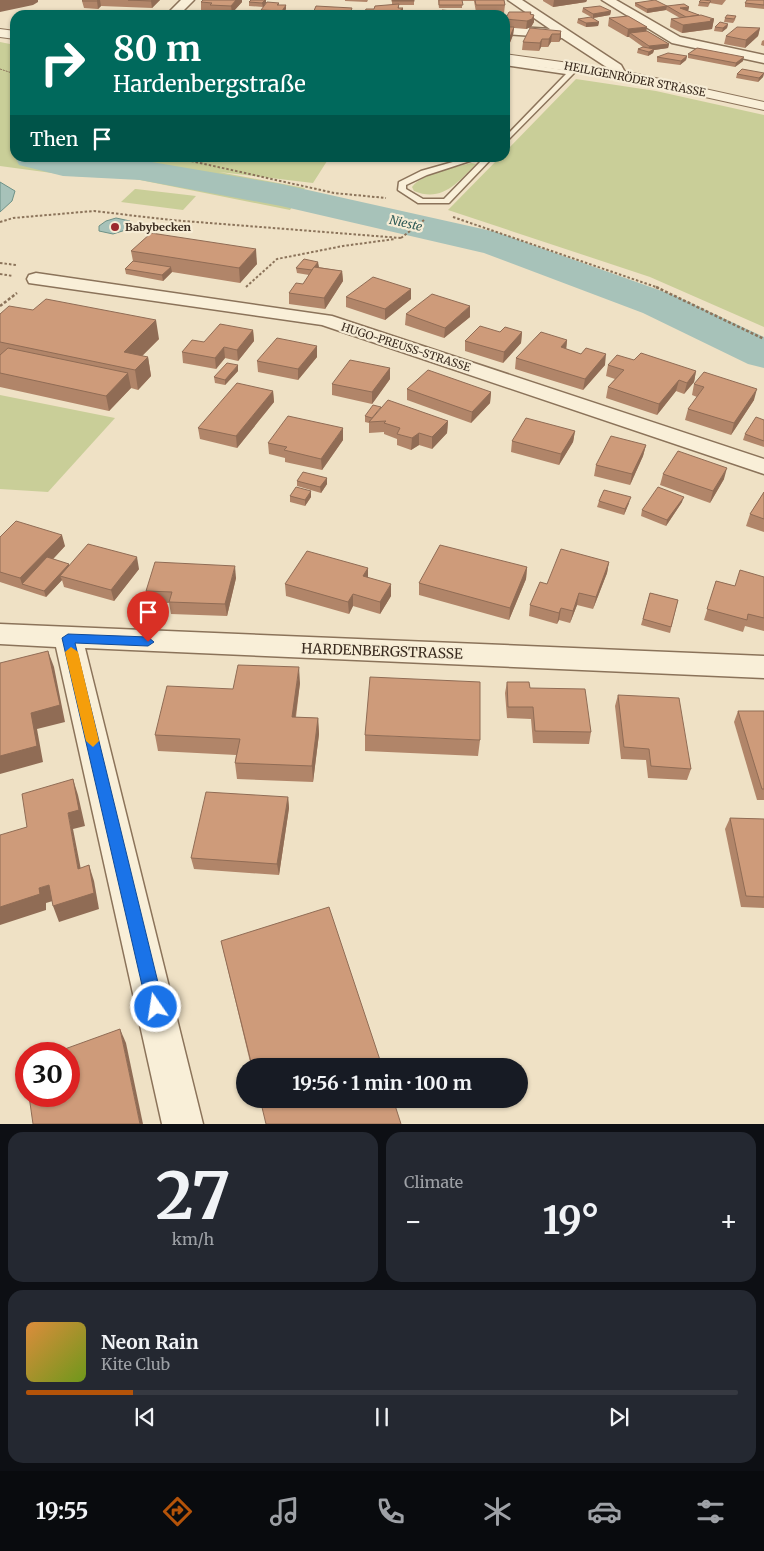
<!DOCTYPE html>
<html lang="en">
<head>
<meta charset="utf-8">
<style>
	body { margin:0; font-family:Merriweather,serif; background:#242831; color:#f1f3f6; height:100vh; display:flex; flex-direction:column; font-size:19px; white-space:nowrap }
	* { box-sizing:border-box; margin:0 }
	p { font-size:16px; color:#9ea1a6 }
	.icon { flex:none; width:28px; height:28px; fill:none; stroke:currentColor; stroke-width:2; stroke-linecap:round; stroke-linejoin:round }
	.map { position:relative; height:1124px; overflow:hidden }
	.panel { display:flex; flex-direction:column; gap:8px; padding:8px; background:#0d0f14; flex:1 }
	.panel>* { flex:none }
	.top-card { position:absolute; left:10px; top:10px; width:500px; height:152px; border-radius:15px; box-shadow:0 1px 4px #0004; background:#00695c; color:#fff; overflow:hidden }
	.speed { position:absolute; left:15px; top:1042px; display:flex; gap:10px; font-size:25px; font-weight:700; text-align:center }
	.speed>* { display:grid; place-content:center; width:65px; height:65px; border-radius:50%; background:#171b24; box-shadow:0 1px 4px #0004; line-height:1 }
	.speed .limit { border:8px solid #d22; background:#fff; color:#111 }
	.pin { position:absolute; display:grid; place-items:center; width:42px; height:42px; color:#fff; margin:-51px -21px; border-radius:50% 50% 50% 0; rotate:-45deg; box-shadow:0 0 5px #0007 }
	.pin .icon { rotate:45deg }
	.me { position:absolute; width:55px; margin:-28px; rotate:347deg; stroke-linejoin:round; filter:drop-shadow(0 0 4px #0008) }
	.turn { display:flex; align-items:center; gap:18px; height:105px; padding:0 20px; font-size:22px }
	.turn .icon { width:65px; height:65px; stroke-width:2.5 }
	.turn b { display:block; font-size:35px; line-height:42px }
	.then { display:flex; align-items:center; height:48px; padding:0 20px; background:#0003; gap:10px; font-size:19px }
	.big { font-size:38px; font-weight:700; line-height:1.1 }
	.panel .tile { flex:1; display:flex; flex-direction:column; justify-content:center; gap:8px; min-width:0; padding:0 18px; border-radius:15px; background:#242831 }
	.panel .dial { align-items:center; gap:0 }
	.dial b { font-size:65px; line-height:1 }
	.song { display:flex; align-items:center; gap:15px }
	.cover { width:60px; height:60px; border-radius:8px; background:linear-gradient(135deg,hsl(30 70% 55%),hsl(80 70% 35%)) }
	.played { height:5px; border-radius:2px; background:linear-gradient(90deg,#b45309 15%,#363941 15%) }
	.keys { display:flex; justify-content:space-around; direction:ltr }
	.heat { display:flex; justify-content:space-between; align-items:center; font-size:28px; direction:ltr }
	.panel .tiles { flex:1; display:grid; gap:8px; grid-template-columns:1fr 1fr }
	.tile:last-child { grid-column:span 2 }
	.trip { position:absolute; left:236px; top:1058px; width:292px; height:50px; border-radius:25px; background:#171b24; box-shadow:0 1px 4px #0004; font-weight:700; line-height:50px; text-align:center }
	.tab-bar { display:flex; height:80px; justify-content:space-around; align-items:center; background:#090b0e; color:#9ea1a6 }
	.tab-bar .icon { width:35px; height:35px }
	.tab-bar .selected { color:#b45309 }
	.tab-bar b { font-size:22px; color:#f1f3f6 }
	.map>svg:first-child { display:block }
</style>
</head>
<body>
<div class="map">
<svg width="764" height="1124" viewBox="0 0 764 1124">
	<rect width="100%" height="100%" fill="#efe1c5"/>
	<g fill="#c9ce98">
		<path d="M0,42L15,45V158H329L313,183L219,172L305,188L290,210L135,179L74,176L0,166Z"/>
		<path d="M576,79L656,91L764,115V327L650,277L448,210L499,158H505V152Z"/>
		<path d="M471,163L476,164C458,182 442,203 414,191L412,187C424,172 454,168 471,163Z"/>
		<path d="M135,189H136L196,196L183,210L121,202Z"/>
		<path d="M0,395L115,418L48,492L0,489Z"/>
	</g>
	<g fill="#a7c2b9" stroke="#6d9187">
		<path d="M0,182L15,191L12,201L0,212Z"/>
		<path d="M116,218L130,221L132,228L113,234L99,231V226L106,221Z"/>
	</g>
	<g fill="none" stroke-linecap="round" stroke-linejoin="round">
		<path fill="#a7c2b9" fill-rule="evenodd" d="M15,157L140,160L281,184L496,232L673,295L764,337V368L748,364L643,313L484,253L281,206L140,180L63,176L19,165Z"/>
		<g stroke="#8b735a" stroke-width="3">
			<g id="service">
				<path d="M505,61L570,71L575,66L580,67L505,143V137L566,74L505,65Z"/>
				<path d="M467,158H492L449,203H418L398,190L399,182L421,171ZM473,160H482L444,199H423L406,189V185L427,175Z"/>
			</g>
		</g>
		<g stroke="#8b735a" stroke-width="3">
			<g id="minor">
				<path d="M181,0H194L179,15H166Z"/>
				<path d="M508,0H522L621,65L626,74L619,78L614,77L611,70L562,38L505,34V26L550,29Z"/>
				<path d="M602,0H616L680,37L764,55V63L672,43Z"/>
				<path d="M36,273L332,316L764,459V474L322,325L29,283L27,279L29,275Z"/>
				<path d="M0,624L764,656V678L85,648L203,1124H162L56,647L0,644Z"/>
			</g>
		</g>
		<g stroke="#8b735a" stroke-width="2">
			<g id="tertiary">
				<path d="M0,29L15,31V39L0,37Z"/>
				<path d="M505,54L619,70L764,102V110L619,78L505,62Z"/>
			</g>
		</g>
		<g stroke="#8b735a" stroke-width="1" stroke-dasharray="2 1" stroke-linecap="butt">
			<path d="M0,69L15,74"/>
			<path d="M15,104L13,110L15,115"/>
		</g>
		<g stroke="#8b735a" stroke-width="2" stroke-dasharray="2.5 2" stroke-linecap="butt">
			<path d="M178,158L334,193L386,198"/>
			<path d="M453,217L659,288"/>
			<path d="M0,222L13,218L94,211L171,220L401,238"/>
			<path d="M401,238L424,220"/>
			<path d="M0,263L16,265"/>
			<path d="M0,274L13,276"/>
			<path d="M246,287L277,259L343,246L395,239"/>
		</g>
		<g stroke="#8b735a" stroke-width="2.5" stroke-dasharray="3 2" stroke-linecap="butt">
			<path d="M656,287L764,339"/>
			<path d="M0,306L17,293"/>
		</g>
		<use href="#service" fill="#f9efd8" fill-rule="evenodd"/>
		<use href="#minor" fill="#f9efd8" fill-rule="evenodd"/>
		<use href="#tertiary" fill="#f9efd8" fill-rule="evenodd"/>
	</g>
	<g fill="#b18569">
		<path d="M83,0H160L152,8L101,6L98,9L84,8L82,1Z"/>
		<path d="M203,0H242V2L232,13L211,12V10H201V2Z"/>
		<path d="M251,0H266V3L263,7L249,6V2Z"/>
		<path d="M345,0H368L367,2L345,1Z"/>
		<path d="M392,0H414V5H399V8L403,15H364V13L374,9L392,5Z"/>
		<path d="M438,0H504L505,5L504,13L476,12L474,1H462V8H439Z"/>
		<path d="M543,0H587L586,2L553,7L543,1Z"/>
		<path d="M700,0H726L722,5L710,3L708,7L698,6Z"/>
		<path d="M764,0V9L745,7V3Z"/>
		<path d="M279,3V5L286,9L282,15L261,14V10Z"/>
		<path d="M635,3L667,6L689,7L688,11H687L699,15L714,19L712,29L682,33L670,27L671,19L680,18L666,10L647,13L635,6Z"/>
		<path d="M583,8L611,11L610,15L593,18L582,12Z"/>
		<path d="M352,12L351,15H313V13Z"/>
		<path d="M531,12V15H534V22L531,27L526,29L514,28L513,35L509,45H505V19Z"/>
		<path d="M736,16L735,20L733,23L724,22L725,18Z"/>
		<path d="M609,18L647,31L669,44L668,48L654,50L653,53L648,56L637,53L638,49L643,47L629,37H627L608,26Z"/>
		<path d="M578,19L599,22L598,26L586,27L577,23Z"/>
		<path d="M728,24L727,28L722,32L714,31L715,27Z"/>
		<path d="M760,28L758,36L745,48L724,44L726,36Z"/>
		<path d="M561,31V39L559,42H551L548,47H541L539,51L522,50L523,42Z"/>
		<path d="M764,40V46L761,45L762,41Z"/>
		<path d="M688,54L743,61L735,67L688,58Z"/>
		<path d="M687,56L686,60L680,65L657,62V57Z"/>
		<path d="M764,73L763,77L758,82L736,78L737,74Z"/>
		<path d="M131,251L257,264L240,283L172,272L163,281L126,274L125,269L133,261Z"/>
		<path d="M318,262V267L342,271L343,281L325,309L289,304V293L303,284L309,275L297,273L296,268Z"/>
		<path d="M411,289V299L385,320L346,307V297Z"/>
		<path d="M0,314L159,339L142,356L148,357L151,376L138,390L131,388L109,411L0,387Z"/>
		<path d="M406,314L470,317L444,338L405,325Z"/>
		<path d="M253,330L254,341L238,361L225,358L216,369L183,363L182,352L204,342Z"/>
		<path d="M522,332L521,343L503,363L465,351V341Z"/>
		<path d="M567,340L566,349L581,354L605,365L583,390L515,369L516,358Z"/>
		<path d="M317,346V357L298,380L258,372L257,361Z"/>
		<path d="M634,360L696,371L694,382L684,394L676,391L657,415L606,398L608,387L615,379L606,376L608,365Z"/>
		<path d="M390,368V379L372,404L332,395V384Z"/>
		<path d="M238,371L225,385L215,383L214,377Z"/>
		<path d="M694,384L754,400L731,435L685,420L688,409L697,397L692,395Z"/>
		<path d="M407,389L491,392L490,403L471,423L407,400Z"/>
		<path d="M273,391L274,402L237,448L200,439L198,428Z"/>
		<path d="M365,416L448,421L447,433L432,449L419,445L411,450L397,445V439L384,434V432L369,433V423L365,422Z"/>
		<path d="M764,420V447L743,440L745,434Z"/>
		<path d="M575,431L573,442L559,465L511,452L512,441Z"/>
		<path d="M343,440L322,470L285,462V458L269,454L268,443Z"/>
		<path d="M646,445L643,456L630,485L594,476L596,465Z"/>
		<path d="M663,474L724,479L710,503L660,485Z"/>
		<path d="M327,478V484L321,493L297,486V481Z"/>
		<path d="M311,491V497L305,506L290,502V496Z"/>
		<path d="M764,492V532L746,526L750,514Z"/>
		<path d="M599,501L629,503L624,515L597,507Z"/>
		<path d="M682,502L666,526L641,516L642,510Z"/>
		<path d="M0,537L65,546L53,559L69,565L139,569L114,601L64,587L62,580L46,597L0,582Z"/>
		<path d="M609,562L607,573L593,609L577,605L570,623L559,620L557,624L529,616L530,605L547,584Z"/>
		<path d="M527,567L526,579L509,620L419,595V583Z"/>
		<path d="M368,568V578L391,596L380,614L353,606L349,614L286,596L285,584Z"/>
		<path d="M764,577V631L745,626L743,632L704,620L716,581L735,586Z"/>
		<path d="M236,578L227,616L171,614L169,603H149L146,591Z"/>
		<path d="M650,593L678,600L670,633L641,625Z"/>
		<path d="M507,682L530,688L591,732L589,744L533,743L531,719L507,718L505,693Z"/>
		<path d="M300,683L296,717L318,718L319,734L313,782L237,779L235,763L236,755L158,751L155,735Z"/>
		<path d="M618,695L691,769L687,780L648,778L646,760L621,759L615,706Z"/>
		<path d="M738,711H764V800H757L734,722Z"/>
		<path d="M365,735L480,740L478,756L365,751Z"/>
		<path d="M288,797L289,808L279,875L194,869L191,858Z"/>
		<path d="M730,818L764,819V908L741,907L725,829Z"/>
		<path d="M221,941L382,1066H251Z"/>
	</g>
	<g fill="#906c55">
		<path d="M0,0H38V2L33,5L0,12Z"/>
		<path d="M98,0H100L101,6L98,9L97,1Z"/>
		<path d="M152,0H160L152,8L151,1Z"/>
		<path d="M236,0H242V2L232,13L231,6Z"/>
		<path d="M265,0H266V3L263,7L262,3Z"/>
		<path d="M554,0H587L586,2L553,7Z"/>
		<path d="M399,4V11L403,8V15H397Z"/>
		<path d="M286,5V9L282,15V11Z"/>
		<path d="M667,6L666,10L647,13V9Z"/>
		<path d="M689,7L688,11L679,12L680,8Z"/>
		<path d="M611,11L610,15L593,18V14Z"/>
		<path d="M531,12L530,20L534,15V22L531,27L526,29L527,21Z"/>
		<path d="M714,19L712,29L682,33L683,25Z"/>
		<path d="M599,22L598,26L586,27V23Z"/>
		<path d="M728,24L727,28L722,32L723,28Z"/>
		<path d="M514,27L513,35L509,45L510,37Z"/>
		<path d="M647,27L646,34L630,33L629,37H627L628,29Z"/>
		<path d="M760,28L758,36L745,48L746,40Z"/>
		<path d="M561,31V39L559,42L560,34Z"/>
		<path d="M552,34L551,42L548,47L549,39Z"/>
		<path d="M542,39L541,47L539,51L540,43Z"/>
		<path d="M669,44L668,48L654,50L653,53L648,56L649,46Z"/>
		<path d="M687,56L686,60L680,65L681,61Z"/>
		<path d="M744,57L743,61L735,67L736,63Z"/>
		<path d="M764,73L763,77L758,82L759,78Z"/>
		<path d="M256,249L257,264L240,283L239,268Z"/>
		<path d="M318,262L319,267L312,276V270Z"/>
		<path d="M171,267L172,272L163,281L162,275Z"/>
		<path d="M342,271L343,281L325,309L324,298Z"/>
		<path d="M411,289V299L385,320V309Z"/>
		<path d="M470,306V317L444,338L445,328Z"/>
		<path d="M156,320L159,339L129,369L124,352Z"/>
		<path d="M253,330L254,341L238,361L237,350Z"/>
		<path d="M522,332L521,343L503,363L504,352Z"/>
		<path d="M567,340L566,351L561,347Z"/>
		<path d="M317,346V357L298,380V369Z"/>
		<path d="M224,347L225,358L216,369L215,358Z"/>
		<path d="M606,354L605,365L583,390L585,379Z"/>
		<path d="M148,357L151,376L138,390L135,370Z"/>
		<path d="M238,365V371L225,385V380Z"/>
		<path d="M390,368V379L372,404V392Z"/>
		<path d="M696,371L694,382L684,394L687,383Z"/>
		<path d="M128,373L131,388L109,411L106,396Z"/>
		<path d="M679,380L676,391L657,415L659,404Z"/>
		<path d="M757,389L754,400L731,435L734,423Z"/>
		<path d="M273,391L274,402L237,448L236,436Z"/>
		<path d="M491,392L490,403L471,423L472,412Z"/>
		<path d="M448,421L447,433L432,449V437Z"/>
		<path d="M343,428V440L322,470L321,459Z"/>
		<path d="M575,431L573,442L559,465L561,454Z"/>
		<path d="M419,433V445L411,450L412,438Z"/>
		<path d="M646,445L643,456L630,485L632,474Z"/>
		<path d="M727,468L724,479L710,503L713,491Z"/>
		<path d="M327,478V484L321,493L320,487Z"/>
		<path d="M311,491V497L305,506V500Z"/>
		<path d="M631,497L629,503L624,515L625,509Z"/>
		<path d="M684,497L682,502L666,526L667,520Z"/>
		<path d="M62,535L65,546L28,586L22,584L20,578Z"/>
		<path d="M137,557L139,569L114,601L111,590Z"/>
		<path d="M609,562L607,573L593,609L596,597Z"/>
		<path d="M69,564L70,570L60,576L62,580L46,597L44,591Z"/>
		<path d="M235,566L236,578L227,616L225,604Z"/>
		<path d="M527,567L526,579L509,620L510,608Z"/>
		<path d="M368,568V580L363,576Z"/>
		<path d="M391,584V596L380,614V602Z"/>
		<path d="M579,593L577,605L570,623L573,611Z"/>
		<path d="M353,594V606L349,614L348,602Z"/>
		<path d="M561,608L559,620L557,624L559,613Z"/>
		<path d="M48,651L54,667L65,722L37,729L43,762L0,774V756L31,713Z"/>
		<path d="M299,667L300,683L293,733L292,717Z"/>
		<path d="M318,718L319,734L313,782L312,766Z"/>
		<path d="M73,779L78,795L85,826L73,829L84,885L78,869L68,813Z"/>
		<path d="M288,797L289,808L279,875L277,864Z"/>
		<path d="M89,865L94,881L99,909L59,922L53,906Z"/>
		<path d="M49,885L56,900L46,903V910L0,925V907L39,888Z"/>
		<path d="M120,1029L126,1043L143,1124H140Z"/>
	</g>
	<g fill="#ce9b7a" stroke="#906c55">
		<path d="M83,0H98L97,1H82Z"/>
		<path d="M128,0H152L151,1Z"/>
		<path d="M203,0H236L231,6L210,5L212,3L201,2Z"/>
		<path d="M251,0H265L262,3L249,2Z"/>
		<rect x="392" y="0" width="22" height="1"/>
		<path d="M439,0H462L463,5H439Z"/>
		<path d="M475,0H504L505,5H476Z"/>
		<path d="M655,0L667,6L684,4L689,7L680,8L699,15L686,17L667,6L647,9L635,3Z"/>
		<path d="M701,0H704L711,1L709,3L699,2Z"/>
		<path d="M747,0H764V5L745,3Z"/>
		<path d="M267,2L279,3L277,5H286L282,11L261,10Z"/>
		<path d="M399,4L398,8H403L397,13H364L366,9H374L375,6Z"/>
		<path d="M316,6L352,8L350,13H313Z"/>
		<path d="M600,6L611,11L593,14L583,8Z"/>
		<path d="M442,10L452,11L451,15H440Z"/>
		<path d="M455,12L479,14L478,15H455Z"/>
		<path d="M509,12H531L530,14L534,15L532,19L527,21L505,19V15L507,16Z"/>
		<path d="M701,15L714,19L710,20L713,21L683,25L671,19Z"/>
		<path d="M727,15L736,16L734,19L725,18Z"/>
		<path d="M628,16L647,27L628,29L609,18Z"/>
		<path d="M591,17L599,22L586,23L578,19Z"/>
		<path d="M720,22L728,24L723,28L715,27Z"/>
		<path d="M505,27H514L510,37H505Z"/>
		<path d="M737,27L760,28L746,40L726,36Z"/>
		<path d="M530,28L561,31L560,34H552L549,39H542L540,43L523,42Z"/>
		<path d="M647,31L669,44L649,46L630,33Z"/>
		<path d="M643,47L654,49L649,52L638,49Z"/>
		<path d="M697,48L744,57L736,63L688,54Z"/>
		<path d="M668,53L687,56L681,61L657,57Z"/>
		<path d="M742,69L764,73L759,78L737,74Z"/>
		<path d="M151,233L256,249L239,268L131,251Z"/>
		<path d="M304,259L318,262L312,270L296,268Z"/>
		<path d="M133,261L171,267L162,275L125,269Z"/>
		<path d="M314,267L342,271L324,298L289,293L296,283L303,284Z"/>
		<path d="M373,277L411,289L385,309L346,297Z"/>
		<path d="M432,294L470,306L445,328L406,314Z"/>
		<path d="M46,299L156,320L124,352L148,357L135,370L0,342V314L9,306L33,310Z"/>
		<path d="M220,324L253,330L237,350L224,347L215,358L182,352L192,340L204,342Z"/>
		<path d="M480,326L500,332L505,327L522,332L504,352L465,341Z"/>
		<path d="M541,332L567,340L561,347L581,354L586,348L606,354L585,379L516,358Z"/>
		<path d="M277,338L317,346L298,369L257,361Z"/>
		<path d="M8,348L128,373L106,396L0,373V355Z"/>
		<path d="M641,353L696,371L687,383L679,380L659,404L608,387L624,370L608,365L617,355L634,360Z"/>
		<path d="M350,360L390,368L372,392L332,384Z"/>
		<path d="M227,363L238,365L225,380L214,377Z"/>
		<path d="M428,370L491,392L472,412L407,389Z"/>
		<path d="M704,372L757,389L734,423L688,409L704,387L694,384Z"/>
		<path d="M237,383L273,391L236,436L198,428Z"/>
		<path d="M388,400L448,421L432,437L419,433L412,438L397,434L400,428L384,423L386,421L369,422Z"/>
		<path d="M373,405L381,407L372,418L365,416Z"/>
		<path d="M288,416L343,428L321,459L284,450L287,447L268,443Z"/>
		<path d="M756,417L764,420V441L745,434Z"/>
		<path d="M526,418L575,431L561,454L512,441Z"/>
		<path d="M611,436L646,445L632,474L596,465Z"/>
		<path d="M678,451L727,468L713,491L663,474Z"/>
		<path d="M303,472L327,478L320,487L297,481Z"/>
		<path d="M296,487L311,491L305,500L290,496Z"/>
		<path d="M658,487L684,497L667,520L642,510Z"/>
		<path d="M604,490L631,497L625,509L599,501Z"/>
		<path d="M764,492V519L750,514Z"/>
		<path d="M16,521L62,535L20,578L0,572V537Z"/>
		<path d="M88,544L137,557L111,590L60,576Z"/>
		<path d="M440,545L527,567L510,608L419,583Z"/>
		<path d="M561,549L609,562L596,597L579,593L573,611L561,608L559,613L530,605L540,582L547,584Z"/>
		<path d="M307,551L368,568L363,576L391,584L380,602L353,594L348,602L285,584Z"/>
		<path d="M47,557L69,564L44,591L22,584Z"/>
		<path d="M155,562L235,566L225,604L169,602L172,592L146,591Z"/>
		<path d="M740,570L764,577V618L748,614L747,620L707,609L716,581L735,586Z"/>
		<path d="M650,593L678,600L671,627L643,619Z"/>
		<path d="M48,651L60,705L31,713L37,746L0,756V663Z"/>
		<path d="M238,665L299,667L292,717L318,718L312,766L235,763L240,739L155,735L167,686L233,689Z"/>
		<path d="M370,677L480,682V740L365,735Z"/>
		<path d="M507,682H529L530,688L585,689L591,732L535,731L533,707H508Z"/>
		<path d="M618,695L679,698L691,769L651,766L649,749L624,747Z"/>
		<path d="M738,711H764V789H762Z"/>
		<path d="M73,779L79,810L68,813L78,869L89,865L94,893L53,906L49,885L39,888L40,894L0,907V835L27,827L22,794Z"/>
		<path d="M206,792L288,797L277,864L191,858Z"/>
		<path d="M730,818L764,819V897L746,896Z"/>
		<path d="M329,907L382,1066H252L221,941Z"/>
		<path d="M120,1029L140,1124H33L29,1096H69V1054H51Z"/>
		<path d="M25,1063H26V1075Z"/>
		<path d="M260,1099H393L401,1124H266Z"/>
	</g>
	<path fill="#1a73e8" stroke="#114b97" d="M68,634L148,637L154,642L148,646L75,643L164,1007L161,1013L156,1015L150,1013L147,1007L62,638Z"/>
	<path fill="#f59e0b" d="M71,647L78,652L99,741L93,747L86,741L65,652Z"/>
	<circle fill="#9b292d" stroke="#f6ecd5" stroke-width="2" cx="115" cy="227" r="5"/>
	<g text-anchor="middle" dominant-baseline="central" stroke-width="4.5" stroke-linejoin="round" paint-order="stroke">
		<g font-size="11" fill="#3a2b1f" stroke="#f6ecd5">
			<text transform="translate(635 79) rotate(11)">HEILIGENRÖDER STRASSE</text>
			<text transform="translate(406 347) rotate(18)">HUGO-PREUSS-STRASSE</text>
		</g>
		<g font-size="11" font-weight="bold" fill="#3a2b1f" stroke="#f6ecd5" text-anchor="start">
			<text x="125" y="227">Babybecken</text>
		</g>
		<g font-size="12" font-style="italic" fill="#2e5a56" stroke="#f6ecd5">
			<text transform="translate(406 223) rotate(13)">Nieste</text>
		</g>
		<g font-size="14" fill="#3a2b1f" stroke="#f6ecd5">
			<text transform="translate(382 651) rotate(2)">HARDENBERGSTRASSE</text>
		</g>
	</g>
</svg>
<div class="speed"><div class="limit">30</div></div>
<div class="pin" style="left:148px;top:642px;background:#d93025"><svg class="icon" aria-label="arrive" viewBox="0 0 24 24"><path d="M6 21V4h12l-3 4 3 4H6"/></svg></div>
<svg class="me" style="left:156px;top:1007px" viewBox="-20 -20 40 40"><circle r="17" fill="#1a73e8" stroke="#fff" stroke-width="3"/><path d="M0-11L8 9 0 5-8 9z" fill="#fff"/></svg>
<div class="trip">19:56 · 1 min · 100 m</div>
<div class="top-card">
<div class="turn"><svg class="icon" aria-label="right" viewBox="0 0 24 24"><path d="M7 20v-9h11M14 6l5 5-5 5"/></svg><div><b>80 m</b>Hardenbergstraße</div></div>
<div class="then">Then<svg class="icon" aria-label="arrive" viewBox="0 0 24 24"><path d="M6 21V4h12l-3 4 3 4H6"/></svg></div>
</div>
</div>
<section class="panel">
<div class="tiles">
<div class="tile dial"><b>27</b><p>km/h</p></div>
<div class="tile"><p>Climate</p>
<div class="heat"><a>−</a><b class="big">19°</b><a>+</a></div>
</div>
<div class="tile">
<div class="song"><i class="cover"></i><div><b>Neon Rain</b><p>Kite Club</p></div></div>
<div class="played"></div>
<div class="keys"><svg class="icon" aria-label="previous" viewBox="0 0 24 24"><path d="M18 5L8 12l10 7zM5 5v14"/></svg><svg class="icon" aria-label="pause" viewBox="0 0 24 24"><path d="M8 5v14M16 5v14"/></svg><svg class="icon" aria-label="next" viewBox="0 0 24 24"><path d="M6 5l10 7-10 7zM19 5v14"/></svg></div>
</div>
</div>
</section>
<nav class="tab-bar">
<b>19:55</b>
<svg class="icon selected" aria-label="directions" viewBox="0 0 24 24"><path d="M12 3l9 9-9 9-9-9zM9 14v-3h6M13 9l2 2-2 2"/></svg>
<svg class="icon" aria-label="music" viewBox="0 0 24 24"><path d="M9 18V5l10-2v13"/><circle cx="6" cy="18" r="3"/><circle cx="16" cy="16" r="3"/></svg>
<svg class="icon" aria-label="phone" viewBox="0 0 24 24"><path d="M5 4h4l2 5-3 2q2 4 5 5l2-3 5 2v4C11 20 4 13 5 4z"/></svg>
<svg class="icon" aria-label="climate" viewBox="0 0 24 24"><path d="M12 3v18M4 7l16 10M4 17L20 7"/></svg>
<svg class="icon" aria-label="car" viewBox="0 0 24 24"><path d="M5 17H2v-5l4-1 3-4h7l3 4 3 1v5h-3M9 17h6M6 11h13"/><circle cx="7" cy="17" r="2"/><circle cx="17" cy="17" r="2"/></svg>
<svg class="icon" aria-label="filters" viewBox="0 0 24 24"><path d="M4 7h16M4 17h16"/><circle cx="9" cy="7" r="2"/><circle cx="15" cy="17" r="2"/></svg>
</nav>
</body>
</html>
